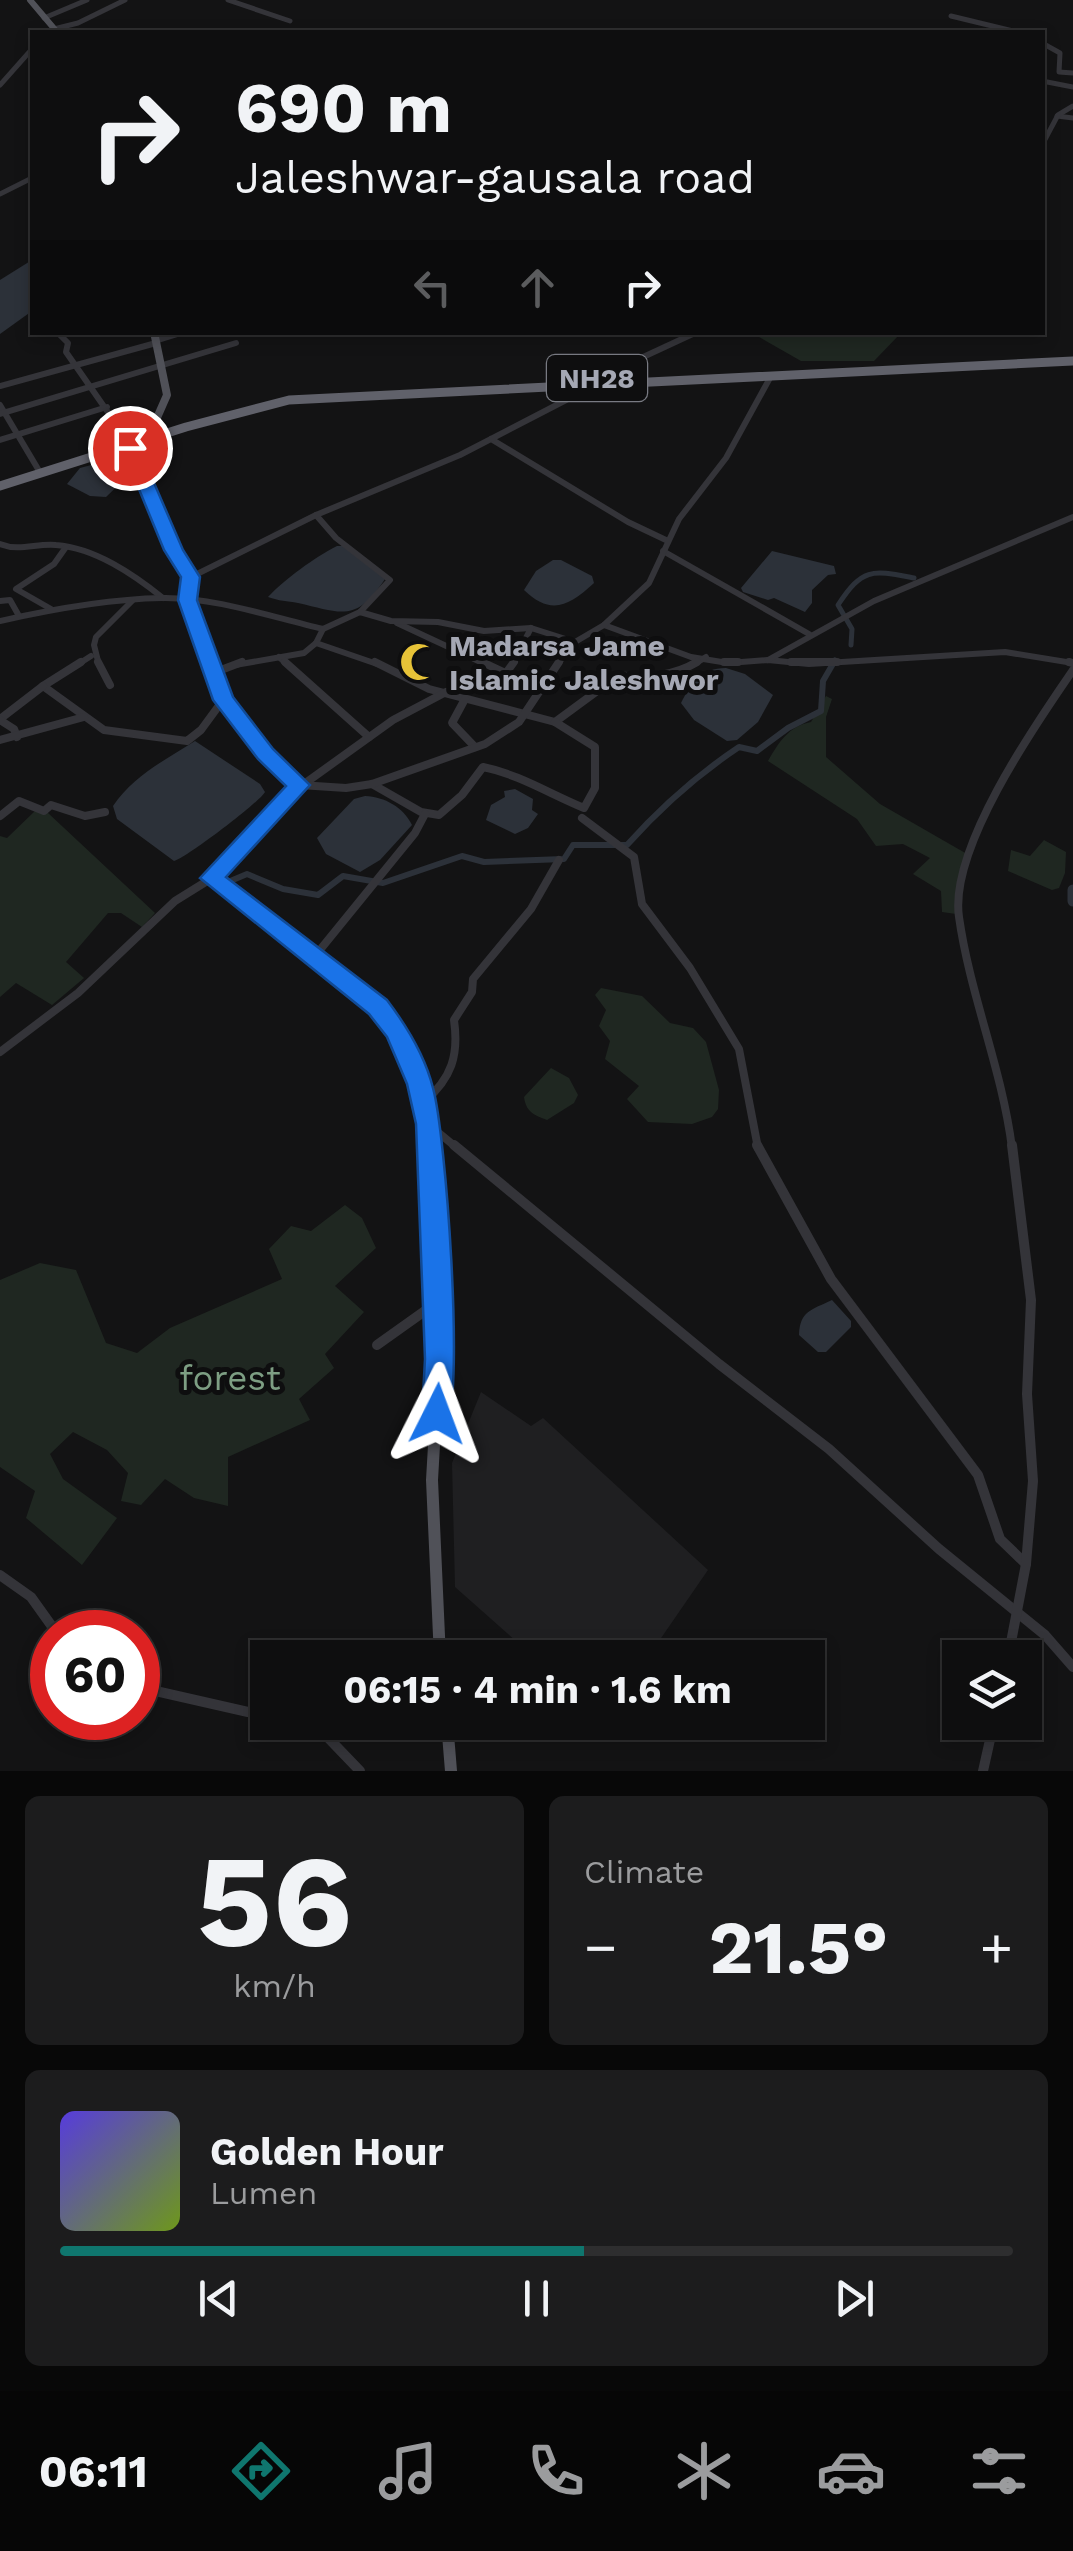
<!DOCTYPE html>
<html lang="en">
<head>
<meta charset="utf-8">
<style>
	body { margin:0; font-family:"Work Sans",sans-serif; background:#1c1c1d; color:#f1f3f6; height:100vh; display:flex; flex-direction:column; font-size:38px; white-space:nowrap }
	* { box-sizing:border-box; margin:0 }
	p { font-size:32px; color:#9b9c9e }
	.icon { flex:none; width:55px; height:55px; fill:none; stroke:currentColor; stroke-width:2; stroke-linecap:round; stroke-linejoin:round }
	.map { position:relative; height:1771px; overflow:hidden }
	.panel { display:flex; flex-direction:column; gap:25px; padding:25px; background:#080808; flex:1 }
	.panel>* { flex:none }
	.banner { position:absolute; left:30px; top:30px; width:1015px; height:305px; border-radius:0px; box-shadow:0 5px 15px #0003,0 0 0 2px #2e2e2f; background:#0e0e0f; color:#f1f3f6; overflow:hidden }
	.buttons { position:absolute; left:942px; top:1640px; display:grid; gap:20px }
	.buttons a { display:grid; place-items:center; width:100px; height:100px; border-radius:0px; background:#0e0e0f; box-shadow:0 5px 15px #0003,0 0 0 2px #2e2e2f; font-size:50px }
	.speed { position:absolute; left:30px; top:1610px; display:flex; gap:20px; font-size:50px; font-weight:700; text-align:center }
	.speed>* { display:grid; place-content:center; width:130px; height:130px; border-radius:50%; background:#0e0e0f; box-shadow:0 5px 15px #0003,0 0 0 2px #2e2e2f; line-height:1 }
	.speed .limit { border:15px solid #d22; background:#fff; color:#111 }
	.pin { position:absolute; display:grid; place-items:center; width:85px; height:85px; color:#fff; margin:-42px; border:5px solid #fff; border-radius:50%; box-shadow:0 2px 10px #0007 }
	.me { position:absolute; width:110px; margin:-55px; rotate:3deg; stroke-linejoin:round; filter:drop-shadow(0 0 8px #0008) }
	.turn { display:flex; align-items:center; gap:35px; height:210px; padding:0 40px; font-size:45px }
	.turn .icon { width:130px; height:130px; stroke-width:2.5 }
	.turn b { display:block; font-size:70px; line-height:85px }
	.lanes { display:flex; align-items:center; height:95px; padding:0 40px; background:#0003; justify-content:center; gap:50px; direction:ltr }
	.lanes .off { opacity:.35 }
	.big { font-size:75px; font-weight:700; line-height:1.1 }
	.panel .widget { flex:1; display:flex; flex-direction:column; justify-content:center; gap:15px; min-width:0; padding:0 35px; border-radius:15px; background:#1c1c1d }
	.panel .dial { align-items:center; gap:0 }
	.dial b { font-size:130px; line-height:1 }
	.song { display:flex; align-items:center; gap:30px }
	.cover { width:120px; height:120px; border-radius:15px; background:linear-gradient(135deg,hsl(250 70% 55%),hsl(80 70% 35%)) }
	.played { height:10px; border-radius:5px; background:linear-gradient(90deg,#0f766e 55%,#2e2e2f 55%) }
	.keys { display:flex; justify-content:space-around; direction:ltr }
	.heat { display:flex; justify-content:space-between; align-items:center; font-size:55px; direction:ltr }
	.panel .tiles { flex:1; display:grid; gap:25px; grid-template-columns:1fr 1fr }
	.widget:last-child { grid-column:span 2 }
	.trip { position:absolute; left:250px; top:1640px; width:575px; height:100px; border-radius:0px; background:#0e0e0f; box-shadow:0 5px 15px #0003,0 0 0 2px #2e2e2f; font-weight:700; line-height:100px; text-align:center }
	.dock { display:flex; height:160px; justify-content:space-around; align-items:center; background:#060606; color:#9b9c9e }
	.dock .icon { width:70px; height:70px }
	.dock .selected { color:#0f766e }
	.dock b { font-size:45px; color:#f1f3f6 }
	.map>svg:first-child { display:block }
</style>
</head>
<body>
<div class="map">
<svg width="1073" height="1771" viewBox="0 0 1073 1771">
	<rect width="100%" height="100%" fill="#131314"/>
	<path fill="#1f1f21" d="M481,1392L531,1426L543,1418L708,1570L648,1657H534L455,1587L452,1463Z"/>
	<g fill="#1f2721">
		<path d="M752,333L901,332V333L874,361H801Z"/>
		<path d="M826,696L832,699L826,717V757L880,804L967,854L956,914L942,912L941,891L913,874L930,858L903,844L876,846L857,819L768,761C779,742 789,726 811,722Z"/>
		<path d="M35,811L48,813L155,913L142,927L121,913H108L66,962L84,978L52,1005L16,983L0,997V836L7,838Z"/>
		<path d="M1044,840L1066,852L1065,873L1059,888L1052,890L1008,871L1011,850L1030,856Z"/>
		<path d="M601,988L642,996L670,1023L693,1028L706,1042L719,1090L718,1109L712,1117L692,1124L648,1122L627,1099L639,1086L605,1059L610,1041L599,1026L606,1010L595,995Z"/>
		<path d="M551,1068L569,1078L578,1095L574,1103L547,1120C534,1115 526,1112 524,1097Z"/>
		<path d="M345,1205L362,1218L376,1248L335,1286L364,1312L325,1354L334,1368L299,1399L310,1420L228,1457V1506L194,1498L165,1479L141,1505L121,1501L128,1473L107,1450L73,1432L50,1454L63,1479L117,1518L82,1565L26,1518L35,1491L0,1467V1280L40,1263L76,1270L106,1343L137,1353L170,1328L282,1279L269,1249L291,1226L311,1231Z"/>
	</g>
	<g fill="#2c3139">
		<path d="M32,260V311L0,334V280Z"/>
		<path d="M114,459L132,472L106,497L90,496L67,484L80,468Z"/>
		<path d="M337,546H343L385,579C356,623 342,613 298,603C287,601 279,601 268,597C286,578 314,558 337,546Z"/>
		<path d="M772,551L834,566L836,574L828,575L812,590V603L805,612L774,598L768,600L743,592L741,588Z"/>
		<path d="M553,560H561L592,576L594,583C569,606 551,616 524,590L536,571Z"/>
		<path d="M726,668L745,674L773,695L758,722L737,740L727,741L694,720L681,703C691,683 701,668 726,668Z"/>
		<path d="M195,741L260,784L265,792C261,801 185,859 174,861L117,819L113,806C133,776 165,760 195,741Z"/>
		<path d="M515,789L533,799L532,810L538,814L528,828L515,834L486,820L491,805L505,797L504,791Z"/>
		<path d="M365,796C385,797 403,807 412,825L380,860L360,872L326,854L317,838L354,799Z"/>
		<path d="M832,1300L851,1321V1327L826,1352H818L799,1335C800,1311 811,1310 832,1300Z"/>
	</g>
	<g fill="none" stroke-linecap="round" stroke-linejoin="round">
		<g stroke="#2c3139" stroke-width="5">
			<path d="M851,645L852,629L838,605C863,567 872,570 914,578"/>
			<path d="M832,665L835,660"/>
		</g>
		<path stroke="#2c3139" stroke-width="6" d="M228,882L247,874L283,889L318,895L343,876L383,883L462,856L484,862L564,859L573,845H627C661,807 697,775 739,747L757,751L788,728L821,711L823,681L834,662"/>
		<path stroke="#2c3139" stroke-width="11" d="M1073,890V901"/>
		<g stroke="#343439" stroke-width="5">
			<path d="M228,0L290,21"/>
			<path d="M951,16L1017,32"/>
			<path d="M44,18L87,0"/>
			<path d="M54,29L78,23L125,0"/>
			<path d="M1042,43L1060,53L1059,72L1073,73"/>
			<path d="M1042,81L1073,87"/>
			<path d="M0,85L32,49"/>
			<path d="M1057,116L1073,118"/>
			<path d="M1042,145L1058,115L1073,106"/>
			<path d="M0,194L32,178"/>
		</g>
		<g stroke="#343439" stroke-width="6">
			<path d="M57,332L68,343L66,352L128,441"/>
			<path d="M155,341L184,332"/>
			<path d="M615,378L641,358L697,332"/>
			<path d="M0,386L156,343"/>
			<path d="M0,405L38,469"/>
			<path d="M0,414L236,343"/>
			<path d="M491,439L628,522L668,541"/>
			<path d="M0,440L107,407"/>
			<path d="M316,515L336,538L390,580L360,612"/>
			<path d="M0,544C20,552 36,543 56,545C95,548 133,574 163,598"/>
			<path d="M663,551L809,634"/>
			<path d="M191,577L316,515L460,455L599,383V378"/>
			<path d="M0,601L10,600L19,616"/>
			<path d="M51,609L16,589L54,564L66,547"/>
			<path d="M0,621C53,609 108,599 162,598C215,597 271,617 323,629"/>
			<path d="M397,623L487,665"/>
			<path d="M604,625L691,657L728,663L768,660L809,664L1005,652L1073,663"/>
			<path d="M316,643L323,629L360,612L391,621L438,622L484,631L531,628L575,642"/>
			<path d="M279,657L288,665"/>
			<path d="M768,660L874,601L1073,517"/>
			<path d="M77,665L91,656"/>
			<path d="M99,665L94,645L96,637L132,601"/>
			<path d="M235,665L304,653L316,643L380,665"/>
			<path d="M512,665L531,628"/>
			<path d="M557,665L575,642L604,625L649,583L679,519L726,458L771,376"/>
			<path d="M693,665L706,657"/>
		</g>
		<g stroke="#343439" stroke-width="8">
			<path d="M81,662L43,686L104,730L187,741L201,730L223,700"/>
			<path d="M98,662L110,685"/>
			<path d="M285,662L369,737"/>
			<path d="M375,662L429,689L555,722L619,675C645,679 674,676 697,662"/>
			<path d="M482,662L529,684"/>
			<path d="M724,662H738"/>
			<path d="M791,662H837"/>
			<path d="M1069,662L1073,663"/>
			<path d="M213,673L242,662"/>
			<path d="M506,673L514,662"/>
			<path d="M465,699L452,723L475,747"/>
			<path d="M0,719L43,686"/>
			<path d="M0,720L14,729L17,737"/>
			<path d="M0,740L84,717"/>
			<path d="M304,784L393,720L446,692"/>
			<path d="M372,784L421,812L439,815L462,795L483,767C518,774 550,794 584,808L595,788V747L555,722"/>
			<path d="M300,785L346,788L372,784L485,744L519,722L559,662"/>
			<path d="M0,816L19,801L44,811L51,805L85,816L105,812"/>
			<path d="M582,818L634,857L642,904L690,968L739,1049L758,1148"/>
			<path d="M315,956L415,833L425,814"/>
			<path d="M0,1052L78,993L175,901L212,878"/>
			<path d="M424,1102C452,1078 459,1055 454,1020L472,992L473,979L531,909L559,860"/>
			<path d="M428,1124L457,1148"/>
			<path d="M1012,1148C1002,1069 970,995 959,917C949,849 1035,725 1073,670"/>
		</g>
		<g stroke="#343439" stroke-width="10">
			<path d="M454,1145L719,1364L829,1449L939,1549L1045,1635L1073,1667"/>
			<path d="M757,1145L831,1279L978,1475L1000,1539L1026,1564"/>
			<path d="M377,1345L436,1303"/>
			<path d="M0,1575L31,1597L56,1632"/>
			<path d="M1008,1658L1026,1564L1033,1481L1027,1394L1031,1300L1012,1145"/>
			<path d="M138,1687L248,1712L268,1709"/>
			<path d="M313,1722L360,1771"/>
			<path d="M983,1771L994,1722"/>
		</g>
		<path stroke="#505158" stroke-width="6" d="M30,0L57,32"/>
		<g stroke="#505158" stroke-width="8">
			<path d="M149,436L167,395L154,332"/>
			<path d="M128,441L174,550L191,577L188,600L211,665"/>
		</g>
		<path stroke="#505158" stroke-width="10" d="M210,662C230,719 256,745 300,785L212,878L378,1007L410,1058L428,1124L429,1148"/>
		<g stroke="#505158" stroke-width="12">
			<path d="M429,1145L439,1359L432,1480L440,1658"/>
			<path d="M447,1722L451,1771"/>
		</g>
		<path stroke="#60616a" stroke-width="9" d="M0,486L186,427L289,400L1073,361"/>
	</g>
	<path fill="#1a73e8" stroke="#114b97" stroke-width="2.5" d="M130,442L139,448L183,550L200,577L197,600L233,697L273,749L310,785L226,877L387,1000C406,1025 425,1056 433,1088C446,1135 464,1385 447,1425L437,1429L427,1425L422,1414L425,1359L416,1124L407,1084L387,1037L369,1014L200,878L286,786L258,759L213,700L178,600L181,577L164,550L122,448Z"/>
	<defs>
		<g id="mosque-bare" transform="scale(3)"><path d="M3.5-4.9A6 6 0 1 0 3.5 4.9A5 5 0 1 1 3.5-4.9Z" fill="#e7c338" stroke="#0e0e0f" stroke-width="2.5" paint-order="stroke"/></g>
	</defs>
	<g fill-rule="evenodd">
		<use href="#mosque-bare" x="419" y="662"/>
	</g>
	<g text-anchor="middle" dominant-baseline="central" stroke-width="10" stroke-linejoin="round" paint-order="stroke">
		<rect fill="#0e0e0f" stroke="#787a82" stroke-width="2.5" x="547" y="355" width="100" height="46" rx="8"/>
		<g font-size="28" font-weight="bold" fill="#a5a8b4">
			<text x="597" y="378">NH28</text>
		</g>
		<g font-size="30" font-weight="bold" fill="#a5a8b4" stroke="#0e0e0f" text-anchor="start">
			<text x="449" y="645">Madarsa Jame<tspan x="449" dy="34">Islamic Jaleshwor</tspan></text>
		</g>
		<g font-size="35" fill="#7d9e83" stroke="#0e0e0f">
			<text x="230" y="1378">forest</text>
		</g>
	</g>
</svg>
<div class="buttons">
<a><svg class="icon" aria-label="layers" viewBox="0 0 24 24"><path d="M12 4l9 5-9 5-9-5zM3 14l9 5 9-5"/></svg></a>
</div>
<div class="speed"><div class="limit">60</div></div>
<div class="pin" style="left:130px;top:448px;background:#d93025"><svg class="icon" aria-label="arrive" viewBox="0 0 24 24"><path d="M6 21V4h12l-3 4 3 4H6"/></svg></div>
<svg class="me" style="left:437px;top:1414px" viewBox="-20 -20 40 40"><path d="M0-17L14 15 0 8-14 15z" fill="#1a73e8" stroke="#fff" stroke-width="4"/></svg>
<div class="trip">06:15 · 4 min · 1.6 km</div>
<div class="banner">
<div class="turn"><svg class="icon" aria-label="right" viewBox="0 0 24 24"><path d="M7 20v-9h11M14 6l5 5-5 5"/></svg><div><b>690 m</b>Jaleshwar-gausala road</div></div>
<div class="lanes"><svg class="icon off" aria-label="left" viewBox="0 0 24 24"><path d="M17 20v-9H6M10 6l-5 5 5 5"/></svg><svg class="icon off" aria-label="ahead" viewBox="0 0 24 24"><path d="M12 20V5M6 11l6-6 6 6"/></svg><svg class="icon" aria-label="right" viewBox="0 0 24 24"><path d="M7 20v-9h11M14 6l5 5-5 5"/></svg></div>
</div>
</div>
<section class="panel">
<div class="tiles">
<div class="widget dial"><b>56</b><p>km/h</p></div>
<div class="widget"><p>Climate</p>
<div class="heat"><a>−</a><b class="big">21.5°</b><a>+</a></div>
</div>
<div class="widget">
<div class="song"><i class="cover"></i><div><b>Golden Hour</b><p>Lumen</p></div></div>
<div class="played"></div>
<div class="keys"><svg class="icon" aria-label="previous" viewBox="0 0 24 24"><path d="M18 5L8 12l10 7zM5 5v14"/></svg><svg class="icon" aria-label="pause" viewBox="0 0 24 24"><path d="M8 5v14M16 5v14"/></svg><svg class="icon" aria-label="next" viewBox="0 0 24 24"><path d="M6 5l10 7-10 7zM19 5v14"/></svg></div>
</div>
</div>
</section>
<nav class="dock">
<b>06:11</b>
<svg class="icon selected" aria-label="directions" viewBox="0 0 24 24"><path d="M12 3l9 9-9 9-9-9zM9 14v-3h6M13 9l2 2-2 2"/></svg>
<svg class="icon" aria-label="music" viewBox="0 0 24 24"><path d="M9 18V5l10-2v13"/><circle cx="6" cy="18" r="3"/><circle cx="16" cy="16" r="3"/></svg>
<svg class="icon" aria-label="phone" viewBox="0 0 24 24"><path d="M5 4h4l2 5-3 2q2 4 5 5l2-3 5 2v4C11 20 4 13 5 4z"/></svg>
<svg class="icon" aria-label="climate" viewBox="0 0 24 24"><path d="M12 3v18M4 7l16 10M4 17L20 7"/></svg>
<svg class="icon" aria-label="car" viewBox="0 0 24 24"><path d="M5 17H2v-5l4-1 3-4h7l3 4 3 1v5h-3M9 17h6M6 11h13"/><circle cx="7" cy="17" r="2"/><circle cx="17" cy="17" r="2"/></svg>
<svg class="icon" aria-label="filters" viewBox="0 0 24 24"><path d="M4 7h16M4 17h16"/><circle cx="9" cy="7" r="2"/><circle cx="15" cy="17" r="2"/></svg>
</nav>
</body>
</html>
